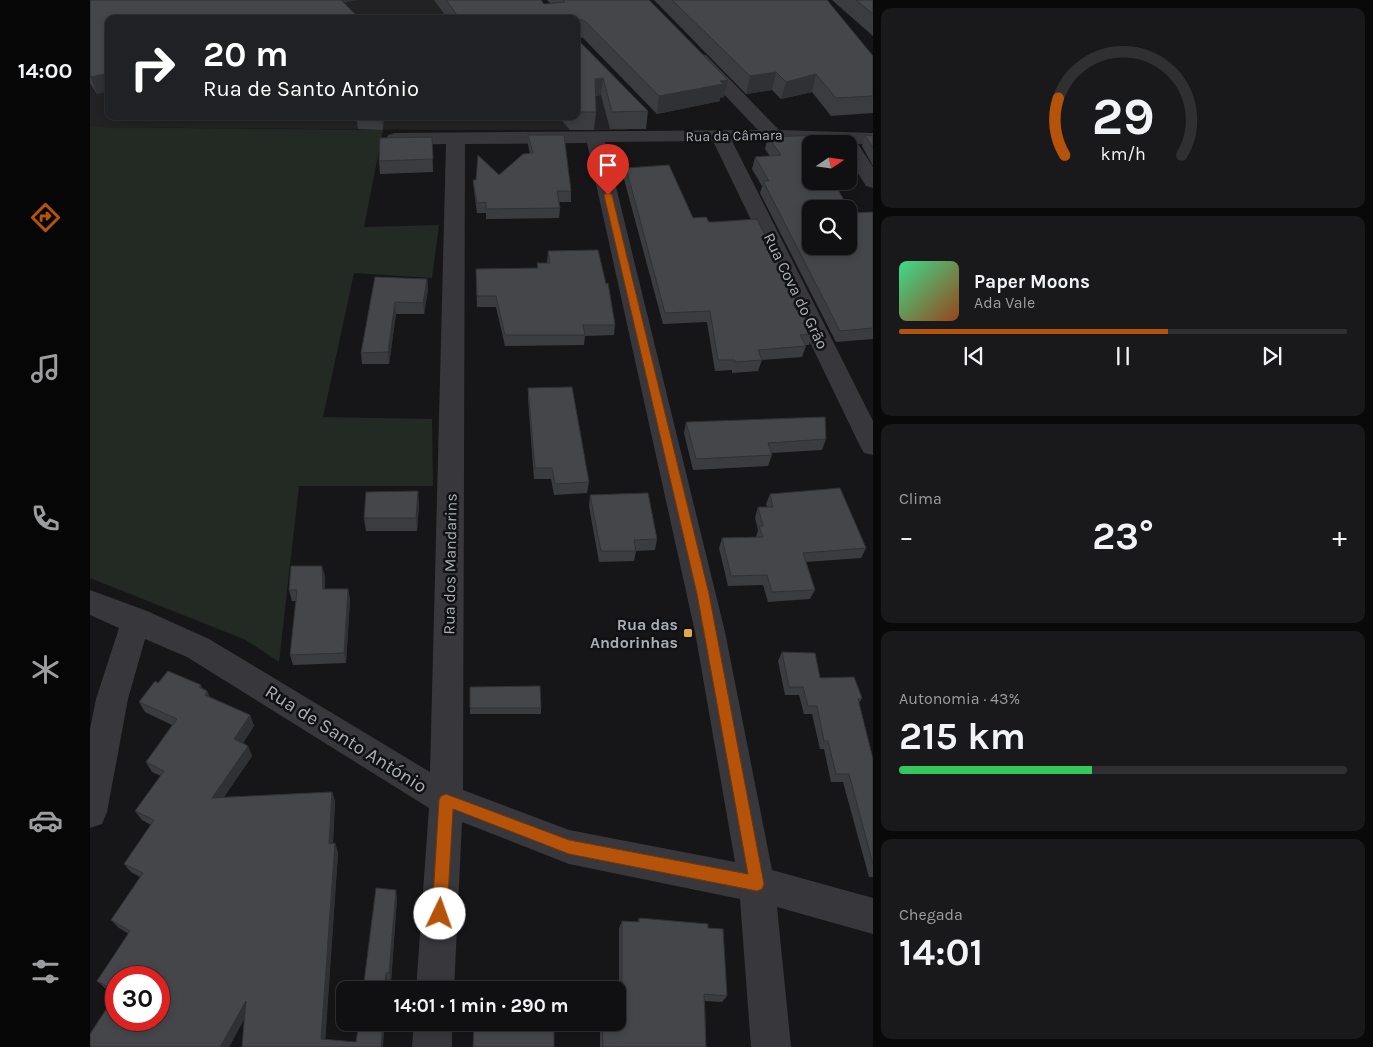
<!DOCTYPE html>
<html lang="pt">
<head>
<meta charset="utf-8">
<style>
	body { margin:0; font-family:Karla,sans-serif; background:#19191b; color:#f1f3f6; height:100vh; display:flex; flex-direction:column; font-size:19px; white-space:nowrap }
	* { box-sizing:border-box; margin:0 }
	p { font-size:16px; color:#9c9d9f }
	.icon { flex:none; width:28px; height:28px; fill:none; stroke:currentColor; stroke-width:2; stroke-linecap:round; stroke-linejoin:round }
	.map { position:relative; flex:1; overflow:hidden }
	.sheet { display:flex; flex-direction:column; gap:8px; padding:8px; background:#09090a; width:500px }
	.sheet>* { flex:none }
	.guide { position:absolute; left:15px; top:15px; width:475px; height:105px; border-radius:10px; box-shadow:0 2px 8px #0003,0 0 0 1px #303032; background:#202124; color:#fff; overflow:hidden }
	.needle { width:32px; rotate:77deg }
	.controls { position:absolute; left:712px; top:135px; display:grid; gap:10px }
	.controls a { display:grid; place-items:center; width:55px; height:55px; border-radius:10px; background:#101012; box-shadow:0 2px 8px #0003,0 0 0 1px #303032; font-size:25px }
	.speed { position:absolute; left:15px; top:966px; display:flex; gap:10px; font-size:25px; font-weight:700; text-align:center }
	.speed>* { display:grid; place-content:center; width:65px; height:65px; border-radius:50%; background:#101012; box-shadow:0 2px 8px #0003,0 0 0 1px #303032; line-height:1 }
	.speed .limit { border:8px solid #d22; background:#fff; color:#111 }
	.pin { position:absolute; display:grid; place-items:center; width:42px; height:42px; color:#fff; margin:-51px -21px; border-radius:50% 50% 50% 0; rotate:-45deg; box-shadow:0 0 5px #0007 }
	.pin .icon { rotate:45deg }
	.me { position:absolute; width:55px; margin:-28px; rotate:3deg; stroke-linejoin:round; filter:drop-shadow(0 0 4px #0008) }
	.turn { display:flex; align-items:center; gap:18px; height:105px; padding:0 15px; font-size:22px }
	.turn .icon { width:65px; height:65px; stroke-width:2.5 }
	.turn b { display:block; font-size:35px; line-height:42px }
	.big { font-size:38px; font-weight:700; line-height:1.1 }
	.sheet .card { flex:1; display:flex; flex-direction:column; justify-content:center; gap:8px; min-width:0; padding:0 18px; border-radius:10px; background:#19191b }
	.sheet .dial { align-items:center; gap:0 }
	.dial svg { height:130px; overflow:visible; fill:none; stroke:#303032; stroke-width:7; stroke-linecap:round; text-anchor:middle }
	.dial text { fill:#f1f3f6; stroke:none }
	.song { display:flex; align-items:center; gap:15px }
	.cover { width:60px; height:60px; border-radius:8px; background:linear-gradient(135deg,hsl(150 70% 55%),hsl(20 70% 35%)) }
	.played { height:5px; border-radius:2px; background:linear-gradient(90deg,#b45309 60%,#303032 60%) }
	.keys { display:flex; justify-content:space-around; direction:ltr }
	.heat { display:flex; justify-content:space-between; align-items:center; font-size:28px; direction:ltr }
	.charge { height:8px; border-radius:4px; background:linear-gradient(90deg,#34c759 43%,#303032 0) }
	.trip { position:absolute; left:246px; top:981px; width:290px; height:50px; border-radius:10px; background:#101012; box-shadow:0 2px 8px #0003,0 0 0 1px #303032; font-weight:700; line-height:50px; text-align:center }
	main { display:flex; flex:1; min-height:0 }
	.tabs { display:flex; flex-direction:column; width:90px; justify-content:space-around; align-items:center; background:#060607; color:#9c9d9f }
	.tabs .icon { width:35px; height:35px }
	.tabs .current { color:#b45309 }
	.tabs b { font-size:22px; color:#f1f3f6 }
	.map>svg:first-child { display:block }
</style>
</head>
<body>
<main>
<nav class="tabs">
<b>14:00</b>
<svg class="icon current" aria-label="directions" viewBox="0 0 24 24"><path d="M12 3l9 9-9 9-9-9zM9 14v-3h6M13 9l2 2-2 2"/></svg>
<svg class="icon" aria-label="music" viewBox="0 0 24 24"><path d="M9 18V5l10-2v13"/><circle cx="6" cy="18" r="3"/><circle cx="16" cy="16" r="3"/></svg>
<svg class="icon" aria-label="phone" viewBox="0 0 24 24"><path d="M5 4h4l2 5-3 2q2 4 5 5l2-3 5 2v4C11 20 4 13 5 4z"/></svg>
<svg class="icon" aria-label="climate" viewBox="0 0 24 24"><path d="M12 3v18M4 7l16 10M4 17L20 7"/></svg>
<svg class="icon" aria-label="car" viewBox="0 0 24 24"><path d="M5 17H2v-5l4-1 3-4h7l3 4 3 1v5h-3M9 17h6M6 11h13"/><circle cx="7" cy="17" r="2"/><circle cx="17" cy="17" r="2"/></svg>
<svg class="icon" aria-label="filters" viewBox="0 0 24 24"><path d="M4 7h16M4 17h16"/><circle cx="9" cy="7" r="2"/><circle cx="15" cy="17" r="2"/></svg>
</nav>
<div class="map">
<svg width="783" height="1047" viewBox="0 0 783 1047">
	<rect width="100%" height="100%" fill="#161618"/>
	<path fill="#222225" d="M0,0H436L454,19H19V116H486V53L545,128L537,130H336L0,127Z"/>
	<path fill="#232a23" d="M0,127L293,130L274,227L349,225L342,278L264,273L233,417L342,419L343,486H209L189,662L156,640L0,578Z"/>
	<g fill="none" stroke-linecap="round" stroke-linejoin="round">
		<g fill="#38383c" fill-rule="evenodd">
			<path d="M610,54L616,55L689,130L783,133V145L768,144L783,167V188L776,186L759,159V144L642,141L783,421V455L774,453L770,446L623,141L515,142L635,632L682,870L783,898V934L687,907L701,1047H661L650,899L479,864L372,822L364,990H326L339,808L97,657L55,639L38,699L17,812L12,824L0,828V729L6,699L29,628L0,615V590L57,611L119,639L340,772L356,144L305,145L298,143L296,139L298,135L305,133L668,130L604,63L602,59L604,55ZM497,143L605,632L645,862L479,830L373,790L375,144Z"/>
			<path d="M324,1022H362V1047H322Z"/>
		</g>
	</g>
	<g fill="#3b3c40">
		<path d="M0,0H268L253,2L19,19V91L7,94L0,83Z"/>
		<path d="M344,0H451L454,4L460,3L457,0H559L638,80L634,97L630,98V101L567,114L493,38L486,36V19H358Z"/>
		<path d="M564,0H737L783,56V113L741,116L722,92L691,99L682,90L656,94Z"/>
		<path d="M742,0H783V36Z"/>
		<path d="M486,38L558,111L556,129H520L511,95L506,96V112L504,130H480L468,116H486Z"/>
		<path d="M266,116H294L293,130L268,129Z"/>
		<path d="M761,134V148L769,160L765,172H759V144H721V181H743L759,209H721V246H759V209L761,213L783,212V339L746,342L670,193L672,186L662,169L665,157L680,156L675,149L678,137Z"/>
		<path d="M438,135L481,191V202H469L470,208L469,218L396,219V213H387L384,191L383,180L409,175L440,154L438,145Z"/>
		<path d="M775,135L783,136V166L772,146Z"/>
		<path d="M342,137L343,172L290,174L289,161Z"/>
		<path d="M536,168L603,218L619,222L723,334L719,345H715L716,346L712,357L672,360L668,371L642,373V370L625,371L617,322L573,324L534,179Z"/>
		<path d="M458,251L525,325L524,335L495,336L494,345L415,346L406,307H387L386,269L447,268V263H457Z"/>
		<path d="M285,277L337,279L338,290L334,314H306L299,364H272L271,353Z"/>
		<path d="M438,388L499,482L497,493L464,495L461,479H444L438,399Z"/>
		<path d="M596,422L736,439L732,450L681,453L682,455L678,466L603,470L594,433Z"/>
		<path d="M680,494L776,548L771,558L716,562L725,590L720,599L678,602L673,585L638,586L629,548L632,538L666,537L668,530L665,518L668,507H677L676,504Z"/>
		<path d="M500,495L567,539L565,550L546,551L544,561L509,562L499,506Z"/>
		<path d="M329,504L327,531H276L274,518Z"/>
		<path d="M235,576V589H258L260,599L256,663L203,665L200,655L206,601H202L199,590Z"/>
		<path d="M692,652L730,678L772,698L769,703L783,759V877H779L753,782H741L734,749H730L722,714H714L709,695H695L688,661Z"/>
		<path d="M68,683L113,689L117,691L120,698L160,715L164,726L153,743L158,746L162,756L134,797L242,792L245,801L243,844L245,843L248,853L235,1039L293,1047H152L154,1019L139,1047H0L69,1020L26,978V994L15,988L7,981L39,934L29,928L21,920L50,877L41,872L34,864L61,825L52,820L45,811L71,776L62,772L56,762L82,725L55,712L49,702Z"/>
		<path d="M380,687L451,708V714H380Z"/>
		<path d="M307,898L301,981H298L273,990Z"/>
		<path d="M549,918L637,996L632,1002L615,1001L616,1047H510V1022H528V990H488L489,986L529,985V928L532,921L547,922Z"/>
		<path d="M375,1022H464L383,1029H375Z"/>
	</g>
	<g fill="#303134">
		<path d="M240,0H268L241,5Z"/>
		<path d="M488,19L486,36V20Z"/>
		<path d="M686,72L682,90L656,94L660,76Z"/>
		<path d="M19,73V91L7,94L1,77Z"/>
		<path d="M726,74L722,92L691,99L696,82Z"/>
		<path d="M513,78L511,95L504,96L505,79Z"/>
		<path d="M638,80L634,97L630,98V101L567,114L569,96Z"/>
		<path d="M292,116H294L293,130Z"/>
		<path d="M337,279L338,290L334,314L333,303Z"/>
		<path d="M305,302L306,314L299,364L298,352Z"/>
		<path d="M328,491L329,504L327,531L326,518Z"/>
		<path d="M232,566L235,576V600L233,589Z"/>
		<path d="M258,589L260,599L256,663L254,653Z"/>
		<path d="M111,685L115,694L117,691L122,702L114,698L109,687Z"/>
		<path d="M160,715L164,726L148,750L144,739Z"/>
		<path d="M158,746L162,756L127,807L122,798Z"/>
		<path d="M242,792L245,801L242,853L239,844Z"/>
		<path d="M245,843L248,853L235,1045L231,1039Z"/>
		<path d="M306,890L307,898L301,981L299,973Z"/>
		<path d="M296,973L298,981V990H295Z"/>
		<path d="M156,1001L161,1007L139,1047H130Z"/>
		<path d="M293,1022H295L293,1047H291Z"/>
	</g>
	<g fill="#45464a" stroke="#303134">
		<path d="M0,0H251L270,19H19V73L1,77L0,75Z"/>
		<path d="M356,0H451L454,4L475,2L473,0H559L638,80L630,81L633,84L569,96L495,21L488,19L486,20V19H370Z"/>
		<path d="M582,0H737L783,56V96L746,98L726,74L696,82L686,72L660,76Z"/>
		<path d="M766,0H783V14Z"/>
		<path d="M486,38L558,111L522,112L513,78L505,79L506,112H486Z"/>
		<path d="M761,134V148L769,160L759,161V144H721V181H743L759,209H721V246H759V209L761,213L783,212V328L750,331L673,181H679L665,157L691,155L678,137Z"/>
		<path d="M438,135H474L481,191H467L470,208L396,209V202L387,203L383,180H386L388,155L409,175L433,154L443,153Z"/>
		<path d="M775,135L783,136V148Z"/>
		<path d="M342,137L343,159L289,161L290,138Z"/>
		<path d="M579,165L603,218L616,217L619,222H624L667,219L723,334L710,335L716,346L668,350L672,360L645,362V360H628L620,311L575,313L536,168Z"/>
		<path d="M508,250L516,284L518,283L525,325H493L495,335H415L406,296H387L386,269L448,268L447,263H460L458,251Z"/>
		<path d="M285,277L337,279L333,303L305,302L298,352L271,353Z"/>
		<path d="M482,387L499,482L465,484L462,468H445L438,388Z"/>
		<path d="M735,417L736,439L678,443L682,455L606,459L596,422Z"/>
		<path d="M750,488L776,548L713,553L725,590L682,592L677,575L641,576L632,538L673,537L669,526H673L668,507H683L680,494Z"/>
		<path d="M328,491L326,518H274L276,492Z"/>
		<path d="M558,493L567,539L544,540L546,551H511L500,495Z"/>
		<path d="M201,566H232L233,589H258L254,653L200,655L207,590H199Z"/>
		<path d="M692,652L725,653L730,678L764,677L772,698L768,699L783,759V864L759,774H746L738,741H734L727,706H718L713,687H699Z"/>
		<path d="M78,671L111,685L109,687L117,691L115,695L160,715L144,739L158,746L122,798L242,792L239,844L245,843L231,1039L266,1042L269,1022H293L291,1047H152L156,1001L130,1047H0V1034L26,994V1020H69V978H26V991L7,981L40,931L21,920L53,873L34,864L64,820L45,811L74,771L56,762L87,719L49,702L65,681L68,683Z"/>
		<path d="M450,686L451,708H380V687Z"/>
		<path d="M286,888L306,890L299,973H296L295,990H273Z"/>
		<path d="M549,918L618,924V928L633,929L637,996L614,994L616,1047H513L512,1022H528V990H489V986L532,985V921L549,922Z"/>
		<path d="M375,1022H464V1047H383L384,1023Z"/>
	</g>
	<path fill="#b45309" stroke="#753606" d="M518,192L522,195L619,594L674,884L672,889L667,891L479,854L363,809L357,914L355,919L350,922L344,919L342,914L349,800L351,796L356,794L479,840L658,874L607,594L514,195Z"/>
	<rect fill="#dcaa4a" stroke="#111113" stroke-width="2" x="593" y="628" width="10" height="10" rx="2.5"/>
	<g text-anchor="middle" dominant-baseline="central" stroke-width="5" stroke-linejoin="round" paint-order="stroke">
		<g font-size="14" fill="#aaaeb6" stroke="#111113">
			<text transform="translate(644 136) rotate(-1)">Rua da Câmara</text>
		</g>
		<g font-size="16" fill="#aaaeb6" stroke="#111113">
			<text transform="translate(706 291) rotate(64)">Rua Cova do Grão</text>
			<text transform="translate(360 564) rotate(-89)">Rua dos Mandarins</text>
		</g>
		<g font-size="16" font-weight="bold" fill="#aaaeb6" stroke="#111113" text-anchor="end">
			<text x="588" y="624">Rua das<tspan x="588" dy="18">Andorinhas</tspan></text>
		</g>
		<g font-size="19" fill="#aaaeb6" stroke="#111113">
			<text transform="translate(256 739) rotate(32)">Rua de Santo António</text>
		</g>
	</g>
</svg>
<div class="controls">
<a><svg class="needle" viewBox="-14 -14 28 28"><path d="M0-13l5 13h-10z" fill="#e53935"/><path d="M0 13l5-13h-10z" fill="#9c9d9f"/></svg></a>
<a><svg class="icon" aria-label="search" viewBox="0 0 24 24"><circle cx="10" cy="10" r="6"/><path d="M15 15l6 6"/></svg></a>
</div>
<div class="speed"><div class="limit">30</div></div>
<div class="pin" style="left:518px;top:195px;background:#d93025"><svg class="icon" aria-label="arrive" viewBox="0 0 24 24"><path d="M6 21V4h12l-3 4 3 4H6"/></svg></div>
<svg class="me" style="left:350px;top:914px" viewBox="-20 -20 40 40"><circle r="19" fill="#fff"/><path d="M0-13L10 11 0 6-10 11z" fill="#b45309"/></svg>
<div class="trip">14:01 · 1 min · 290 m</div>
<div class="guide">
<div class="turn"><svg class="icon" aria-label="right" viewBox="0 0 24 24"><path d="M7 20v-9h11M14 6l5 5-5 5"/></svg><div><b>20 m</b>Rua de Santo António</div></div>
</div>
</div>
<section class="sheet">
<div class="card dial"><svg viewBox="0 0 100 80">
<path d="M14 69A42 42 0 1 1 86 69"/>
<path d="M14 69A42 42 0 0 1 10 34" stroke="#b45309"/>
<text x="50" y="56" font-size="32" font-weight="700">29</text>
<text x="50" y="72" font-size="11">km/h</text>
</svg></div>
<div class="card">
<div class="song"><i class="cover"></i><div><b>Paper Moons</b><p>Ada Vale</p></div></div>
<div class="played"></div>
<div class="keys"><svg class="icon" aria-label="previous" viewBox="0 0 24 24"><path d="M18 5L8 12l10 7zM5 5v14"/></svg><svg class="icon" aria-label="pause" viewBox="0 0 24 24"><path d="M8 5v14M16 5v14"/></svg><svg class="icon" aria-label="next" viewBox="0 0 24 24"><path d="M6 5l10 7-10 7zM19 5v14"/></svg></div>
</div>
<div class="card"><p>Clima</p>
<div class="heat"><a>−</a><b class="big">23°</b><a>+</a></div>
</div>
<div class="card"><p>Autonomia · 43%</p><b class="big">215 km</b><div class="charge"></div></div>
<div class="card"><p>Chegada</p><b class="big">14:01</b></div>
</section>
</main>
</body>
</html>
